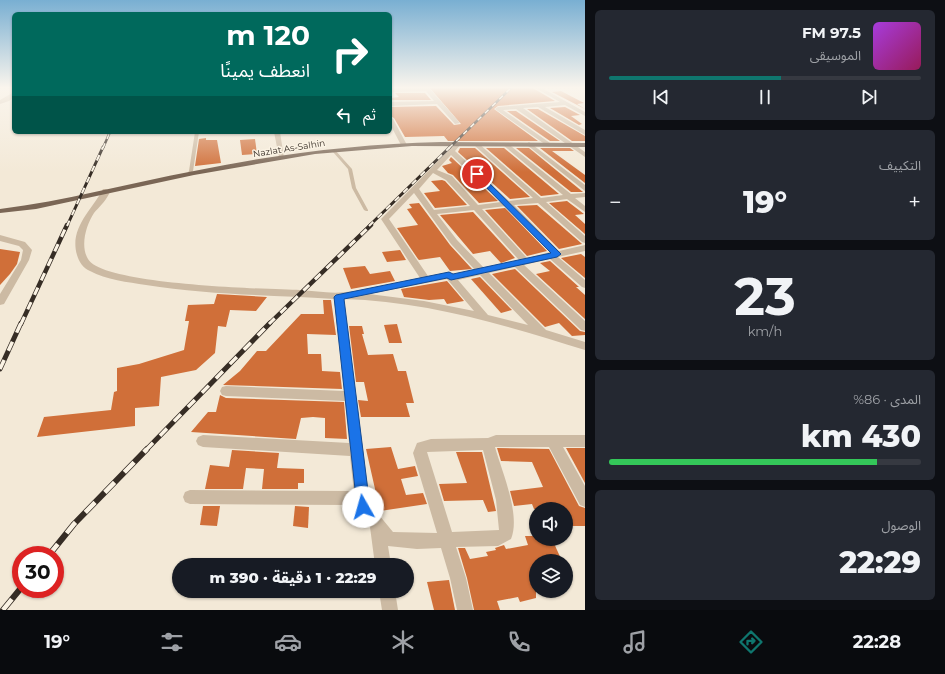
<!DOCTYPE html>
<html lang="ar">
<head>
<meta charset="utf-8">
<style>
	body { margin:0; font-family:Montserrat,"Noto Sans Arabic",sans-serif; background:#242831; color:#f1f3f6; direction:rtl; height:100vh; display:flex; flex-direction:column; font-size:15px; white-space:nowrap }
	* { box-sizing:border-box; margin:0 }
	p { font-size:13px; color:#9ea1a6 }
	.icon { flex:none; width:22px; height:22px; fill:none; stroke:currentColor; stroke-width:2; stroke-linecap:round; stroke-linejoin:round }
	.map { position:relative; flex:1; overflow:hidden; direction:ltr }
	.panel { display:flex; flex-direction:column; gap:10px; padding:10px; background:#0d0f14; width:360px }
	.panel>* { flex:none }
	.banner { position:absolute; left:12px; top:12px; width:380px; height:122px; border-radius:6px; box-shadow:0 1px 3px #0004; direction:rtl; background:#00695c; color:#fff; overflow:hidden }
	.fabs { position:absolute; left:529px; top:502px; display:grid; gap:8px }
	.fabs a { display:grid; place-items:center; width:44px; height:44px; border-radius:50%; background:#171b24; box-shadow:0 1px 3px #0004; font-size:20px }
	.speed { position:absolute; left:12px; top:546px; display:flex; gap:8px; font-size:20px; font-weight:700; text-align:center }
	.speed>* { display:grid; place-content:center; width:52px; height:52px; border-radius:50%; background:#171b24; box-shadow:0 1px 3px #0004; line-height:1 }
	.speed .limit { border:6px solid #d22; background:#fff; color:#111 }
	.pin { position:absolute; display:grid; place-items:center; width:34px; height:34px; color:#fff; margin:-17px; border:2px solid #fff; border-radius:50%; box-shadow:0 1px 4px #0007 }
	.me { position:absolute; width:44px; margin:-22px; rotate:353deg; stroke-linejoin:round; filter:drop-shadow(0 0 3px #0008) }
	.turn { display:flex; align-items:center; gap:14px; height:84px; padding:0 16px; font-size:18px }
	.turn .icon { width:52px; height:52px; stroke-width:2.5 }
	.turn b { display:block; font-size:28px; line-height:34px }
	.then { display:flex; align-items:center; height:38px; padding:0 16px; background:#0003; gap:8px; font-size:15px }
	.big { font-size:30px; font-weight:800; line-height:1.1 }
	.panel .tile { flex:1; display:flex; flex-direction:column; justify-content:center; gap:6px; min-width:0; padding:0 14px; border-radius:6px; background:#242831 }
	.panel .dial { align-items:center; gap:0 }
	.dial b { font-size:52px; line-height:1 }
	.song { display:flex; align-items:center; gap:12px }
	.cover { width:48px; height:48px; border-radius:6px; background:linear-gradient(135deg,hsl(280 70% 55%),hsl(330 70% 35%)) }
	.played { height:4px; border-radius:2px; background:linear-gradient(90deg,#0f766e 55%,#363941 55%) }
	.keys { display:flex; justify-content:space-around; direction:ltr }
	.heat { display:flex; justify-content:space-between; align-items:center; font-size:22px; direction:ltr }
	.charge { height:6px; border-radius:3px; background:linear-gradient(90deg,#34c759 86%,#363941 0) }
	.trip { position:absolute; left:172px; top:558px; width:242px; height:40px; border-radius:20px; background:#171b24; box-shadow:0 1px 3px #0004; font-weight:800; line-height:40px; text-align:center; direction:rtl }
	.tab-bar { display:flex; height:64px; justify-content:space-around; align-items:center; background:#090b0e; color:#9ea1a6 }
	.tab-bar .icon { width:28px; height:28px }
	.tab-bar .current { color:#0f766e }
	.tab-bar b { font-size:18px; color:#f1f3f6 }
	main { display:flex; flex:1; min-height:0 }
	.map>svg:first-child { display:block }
</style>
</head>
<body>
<main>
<section class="panel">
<div class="tile">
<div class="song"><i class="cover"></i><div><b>97.5 FM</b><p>الموسيقى</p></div></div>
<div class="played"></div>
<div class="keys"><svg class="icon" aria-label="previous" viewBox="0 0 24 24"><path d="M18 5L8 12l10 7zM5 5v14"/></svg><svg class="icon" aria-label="pause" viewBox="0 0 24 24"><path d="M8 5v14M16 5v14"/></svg><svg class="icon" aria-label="next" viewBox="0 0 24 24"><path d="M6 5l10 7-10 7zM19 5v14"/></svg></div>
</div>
<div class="tile"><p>التكييف</p>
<div class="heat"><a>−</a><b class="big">19°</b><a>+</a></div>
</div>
<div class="tile dial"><b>23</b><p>km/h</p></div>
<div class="tile"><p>المدى · 86%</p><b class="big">430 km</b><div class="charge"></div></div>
<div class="tile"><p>الوصول</p><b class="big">22:29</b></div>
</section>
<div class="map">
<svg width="585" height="610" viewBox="0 0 585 610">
	<rect width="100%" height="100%" fill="#f3e9d7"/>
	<g fill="#d06f39">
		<path d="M429,87H531L555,101L498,106L494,109L538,141H448L444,136L405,137L394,118L390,116V107L436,106L454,125L461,124Z"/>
		<path d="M561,91L584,103L577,104L585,109L552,92Z"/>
		<path d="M395,93H425L431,100H390V98L399,97Z"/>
		<path d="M565,107L580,115L571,116L582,124L579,125L550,108Z"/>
		<path d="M527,109H538L585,136V141H572Z"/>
		<path d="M507,111H516L560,141H550Z"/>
		<path d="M206,138V140H217L221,163L195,166L199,139Z"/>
		<path d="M255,139L257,154L242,155L240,140Z"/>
		<path d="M460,148H475L530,197L510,199L458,152Z"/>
		<path d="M486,148H504L559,194L541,196Z"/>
		<path d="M516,148H529L583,192H571Z"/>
		<path d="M540,148H570L574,151H552L585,175V183Z"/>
		<path d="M451,157L498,201L479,203L453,175L448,173L442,166L452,163L449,160Z"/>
		<path d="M442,180L445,181L467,205L435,208L424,193L440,191L431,181Z"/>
		<path d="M567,201L584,214L575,215L585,224V234L549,203Z"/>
		<path d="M419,203L450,245L472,269L450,271L440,257L419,260L418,259L397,228L418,225L407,209L412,208L409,204Z"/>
		<path d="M537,205L581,243L582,244L559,249L517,206Z"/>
		<path d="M505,208L547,251L527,256L485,210Z"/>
		<path d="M473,212L515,258L501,263L490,251L473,254L440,215Z"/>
		<path d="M0,249L20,252L17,264L10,274L0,285Z"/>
		<path d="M400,250L406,260L387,262L382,252Z"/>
		<path d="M581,254L585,257V278L561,258Z"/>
		<path d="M550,261L579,287H576L585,295V319L536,274L550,271L540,263Z"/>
		<path d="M365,266L370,274L390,271L395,281L351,289L343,268Z"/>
		<path d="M515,269L580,331L585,332V335L572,336L559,323L545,327L492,274Z"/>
		<path d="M480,277L512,310L501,313L471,279Z"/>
		<path d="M447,281L464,301L447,304L444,299L429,300L404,297L401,289Z"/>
		<path d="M217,294L267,297L256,311L230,310L226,327L218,326L215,353L196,370L161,377L159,406L135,408V426L37,437L44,417L111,410L114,392L117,391V368L139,364L184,350L189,321H185L188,305L214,304Z"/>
		<path d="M323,300H331L336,335L307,334L308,354H321L322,371L340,372L342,389L223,385L240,371L257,351H266L301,314H324Z"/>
		<path d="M397,324L402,343H389L384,325Z"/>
		<path d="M349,326H362L364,334H362L368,355L393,354L398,371H406L414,403H406L410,417H361L358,400L368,401L364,382H356Z"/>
		<path d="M220,395L226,398L344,402L347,439L325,438V418L313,417L301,418L296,439L191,432L208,412H216Z"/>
		<path d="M391,447L398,469L415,466L418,476L401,479L406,495L423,493L427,504L380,511L366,449Z"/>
		<path d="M497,448L549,449L579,506L585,508V526H566V509H534L532,504L514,506L510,491L543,487L532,462L501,461Z"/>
		<path d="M566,448H585V483Z"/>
		<path d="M232,450L279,453L277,468L304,469V483H298V489H262L264,469L246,468L243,489H205L210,465L229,467Z"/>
		<path d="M456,452H482L496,511L488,512L483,500L444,501L439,484L467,483Z"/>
		<path d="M203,506H220L217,526L200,525Z"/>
		<path d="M295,506L309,507L308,528L293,526Z"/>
		<path d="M525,536H536V539H552L562,561H536V598L520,602L518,597L497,601L500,610H474L467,578L458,548H465L470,559L488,556L486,552L496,550L495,548L504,545L506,549L528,545Z"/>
		<path d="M449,580L455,610H434L427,582Z"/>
	</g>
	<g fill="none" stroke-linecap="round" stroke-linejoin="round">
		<g fill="#ccbaa3" fill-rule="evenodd">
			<path d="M195,132H199L193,171L189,176H188L186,175L189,171Z"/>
			<path d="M333,150H335L352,169L356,188L368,210V211H366L364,210L352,188L348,169L333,152Z"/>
		</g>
		<g fill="#ccbaa3" fill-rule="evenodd">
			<path d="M534,87H540L585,112V116L565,105L545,107L585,130V135L538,107L523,108L585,152V157L516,109L503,110L550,143V145H546L495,109L498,107L560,102Z"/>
			<path d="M390,88H429L460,123L455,124L437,104L390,106V102L434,101L426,91L390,92Z"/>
			<path d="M14,92V97L9,101L0,104V100Z"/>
			<path d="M390,117L393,119L407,145L406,146L401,145L390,124Z"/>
			<path d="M274,132H280L284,158L279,157Z"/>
			<path d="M457,142L462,143L455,151L509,201L533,198L474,145V143H478L541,198L563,195L503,145V143H507L571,194L585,193V197L575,198L585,206V212L567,199L546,202L585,236V243L582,242L538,203L514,205L559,251L585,245V251L558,257L585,280V288L582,287L550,259L524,265L585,321V331L581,330L515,267L489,273L546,330L585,342V350C508,326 426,301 344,299L370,504L393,532L437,533L413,453L417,443L431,439L488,438L496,435H585V447H563L585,486V507L580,505L549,447H495C502,472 521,515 511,539L498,546L456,547L466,578L473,610H457L450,578L441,548L417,549L388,546L391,565H375L370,527L358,512L348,505L190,504L185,502L183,497L185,492L190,490L350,491L354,493L350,456L203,447L198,445L196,441L198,437L203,435L349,443L345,401L226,396L222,395L220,391L222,387L226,386L344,391L334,299C271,295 208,295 146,285C128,282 106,280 90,271C83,268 79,262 77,255C69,228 92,210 103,189H106L110,191L109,194C105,202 99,207 94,213C86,225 80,246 88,259C102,285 267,289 300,290C315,291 331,294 346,292C370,290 395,282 420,278L381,219ZM451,155L501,202L478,205L452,176L437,170ZM433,173L446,180L470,206L434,210L419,189ZM414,193L451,244L475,270L454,274L449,272L428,276L389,219ZM506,206L550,252L527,258L482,209ZM474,210L519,260L484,268L457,240L437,214ZM480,275L528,325L488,315L458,280ZM447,279L474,311L424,301L369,294ZM483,450L496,500L499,530L452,532L427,452Z"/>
			<path d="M529,142L585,185V191L527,145L526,144Z"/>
			<path d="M0,235L25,242L32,250L29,260L4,304L0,305V294L21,260L23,250L19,246L0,241Z"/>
			<path d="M379,591H395L398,610H382Z"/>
		</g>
		<path fill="#7a6655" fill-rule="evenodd" d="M441,142L585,143V147L412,146L315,154L194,175L36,209L0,213V209C65,201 129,183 194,171C276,154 357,144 441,142Z"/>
		<g stroke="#362d25" stroke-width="2.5">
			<g id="rail-far4">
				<path d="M103,148L110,132"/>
				<path d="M449,148L512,87"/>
			</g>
		</g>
		<g stroke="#362d25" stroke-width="3">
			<g id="rail-far3">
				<path d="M67,226L103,147"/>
				<path d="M369,226L450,147"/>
			</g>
		</g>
		<g stroke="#362d25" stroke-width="4.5">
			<g id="rail-far2">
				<path d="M21,324L67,225"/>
				<path d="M269,324L371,225"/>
			</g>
		</g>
		<g stroke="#362d25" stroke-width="5">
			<g id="rail-far1">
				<path d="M0,369L21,323"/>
				<path d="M146,450L270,323"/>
			</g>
		</g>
		<g stroke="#362d25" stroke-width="6">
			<g id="rail">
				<path d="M49,555L74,524L147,449"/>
				<path d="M3,610L21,588"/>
			</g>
		</g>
		<use href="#rail-far4" stroke="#fbf3e4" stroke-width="1.5" stroke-dasharray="5" stroke-linecap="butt"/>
		<use href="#rail-far3" stroke="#fbf3e4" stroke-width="2" stroke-dasharray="6" stroke-linecap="butt"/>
		<use href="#rail-far2" stroke="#fbf3e4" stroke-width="3" stroke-dasharray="8" stroke-linecap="butt"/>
		<use href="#rail-far1" stroke="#fbf3e4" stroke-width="3.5" stroke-dasharray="10" stroke-linecap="butt"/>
		<use href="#rail" stroke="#fbf3e4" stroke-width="4.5" stroke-dasharray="14" stroke-linecap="butt"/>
	</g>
	<linearGradient id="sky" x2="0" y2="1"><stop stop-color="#79afd2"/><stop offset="0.51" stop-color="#faf5ed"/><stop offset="1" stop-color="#faf5ed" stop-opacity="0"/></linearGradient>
	<rect width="585" height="172" fill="url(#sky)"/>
	<path fill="#1a73e8" stroke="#114b97" d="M475,173H479L561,254L557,257L451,280L447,278L344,299L370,507L368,511L363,513L359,511L357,507L334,297L336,295L449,272L453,274L551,253L475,176Z"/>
	<g text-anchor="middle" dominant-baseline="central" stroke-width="3" stroke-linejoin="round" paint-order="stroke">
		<g font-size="9" fill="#362d25" stroke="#fbf3e4">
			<text transform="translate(289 148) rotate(-9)">Nazlat As-Salhin</text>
		</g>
	</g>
</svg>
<div class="fabs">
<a><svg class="icon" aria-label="sound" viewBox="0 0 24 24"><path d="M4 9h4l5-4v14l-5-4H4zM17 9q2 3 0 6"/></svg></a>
<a><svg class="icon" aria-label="layers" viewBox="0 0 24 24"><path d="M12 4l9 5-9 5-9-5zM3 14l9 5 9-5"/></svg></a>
</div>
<div class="speed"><div class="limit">30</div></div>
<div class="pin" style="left:477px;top:174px;background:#d93025"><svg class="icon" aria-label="arrive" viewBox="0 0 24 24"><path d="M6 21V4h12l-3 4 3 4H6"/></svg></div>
<svg class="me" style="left:363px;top:507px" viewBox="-20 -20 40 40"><circle r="19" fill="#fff"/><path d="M0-13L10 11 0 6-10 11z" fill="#1a73e8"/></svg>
<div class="trip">22:29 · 1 دقيقة · 390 m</div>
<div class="banner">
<div class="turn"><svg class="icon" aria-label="right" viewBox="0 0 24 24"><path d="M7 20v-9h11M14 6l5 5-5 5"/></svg><div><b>120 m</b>انعطف يمينًا</div></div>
<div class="then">ثم<svg class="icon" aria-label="left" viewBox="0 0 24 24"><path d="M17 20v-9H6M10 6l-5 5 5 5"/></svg></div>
</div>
</div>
</main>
<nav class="tab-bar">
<b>22:28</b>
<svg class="icon current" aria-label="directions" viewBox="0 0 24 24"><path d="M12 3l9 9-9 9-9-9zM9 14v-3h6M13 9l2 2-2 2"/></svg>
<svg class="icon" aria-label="music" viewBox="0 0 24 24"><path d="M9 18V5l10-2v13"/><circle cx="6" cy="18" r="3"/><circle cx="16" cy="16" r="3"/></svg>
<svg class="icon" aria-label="phone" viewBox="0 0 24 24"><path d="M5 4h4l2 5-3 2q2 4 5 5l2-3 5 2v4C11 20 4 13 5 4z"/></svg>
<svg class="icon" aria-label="climate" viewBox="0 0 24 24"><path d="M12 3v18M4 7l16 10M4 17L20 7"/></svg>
<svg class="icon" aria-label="car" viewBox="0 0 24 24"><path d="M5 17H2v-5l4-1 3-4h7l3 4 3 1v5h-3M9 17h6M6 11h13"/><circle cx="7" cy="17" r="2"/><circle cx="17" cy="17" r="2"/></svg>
<svg class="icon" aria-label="filters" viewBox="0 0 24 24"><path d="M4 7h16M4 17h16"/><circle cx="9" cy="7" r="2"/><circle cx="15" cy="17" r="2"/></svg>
<b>19°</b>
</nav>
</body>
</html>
